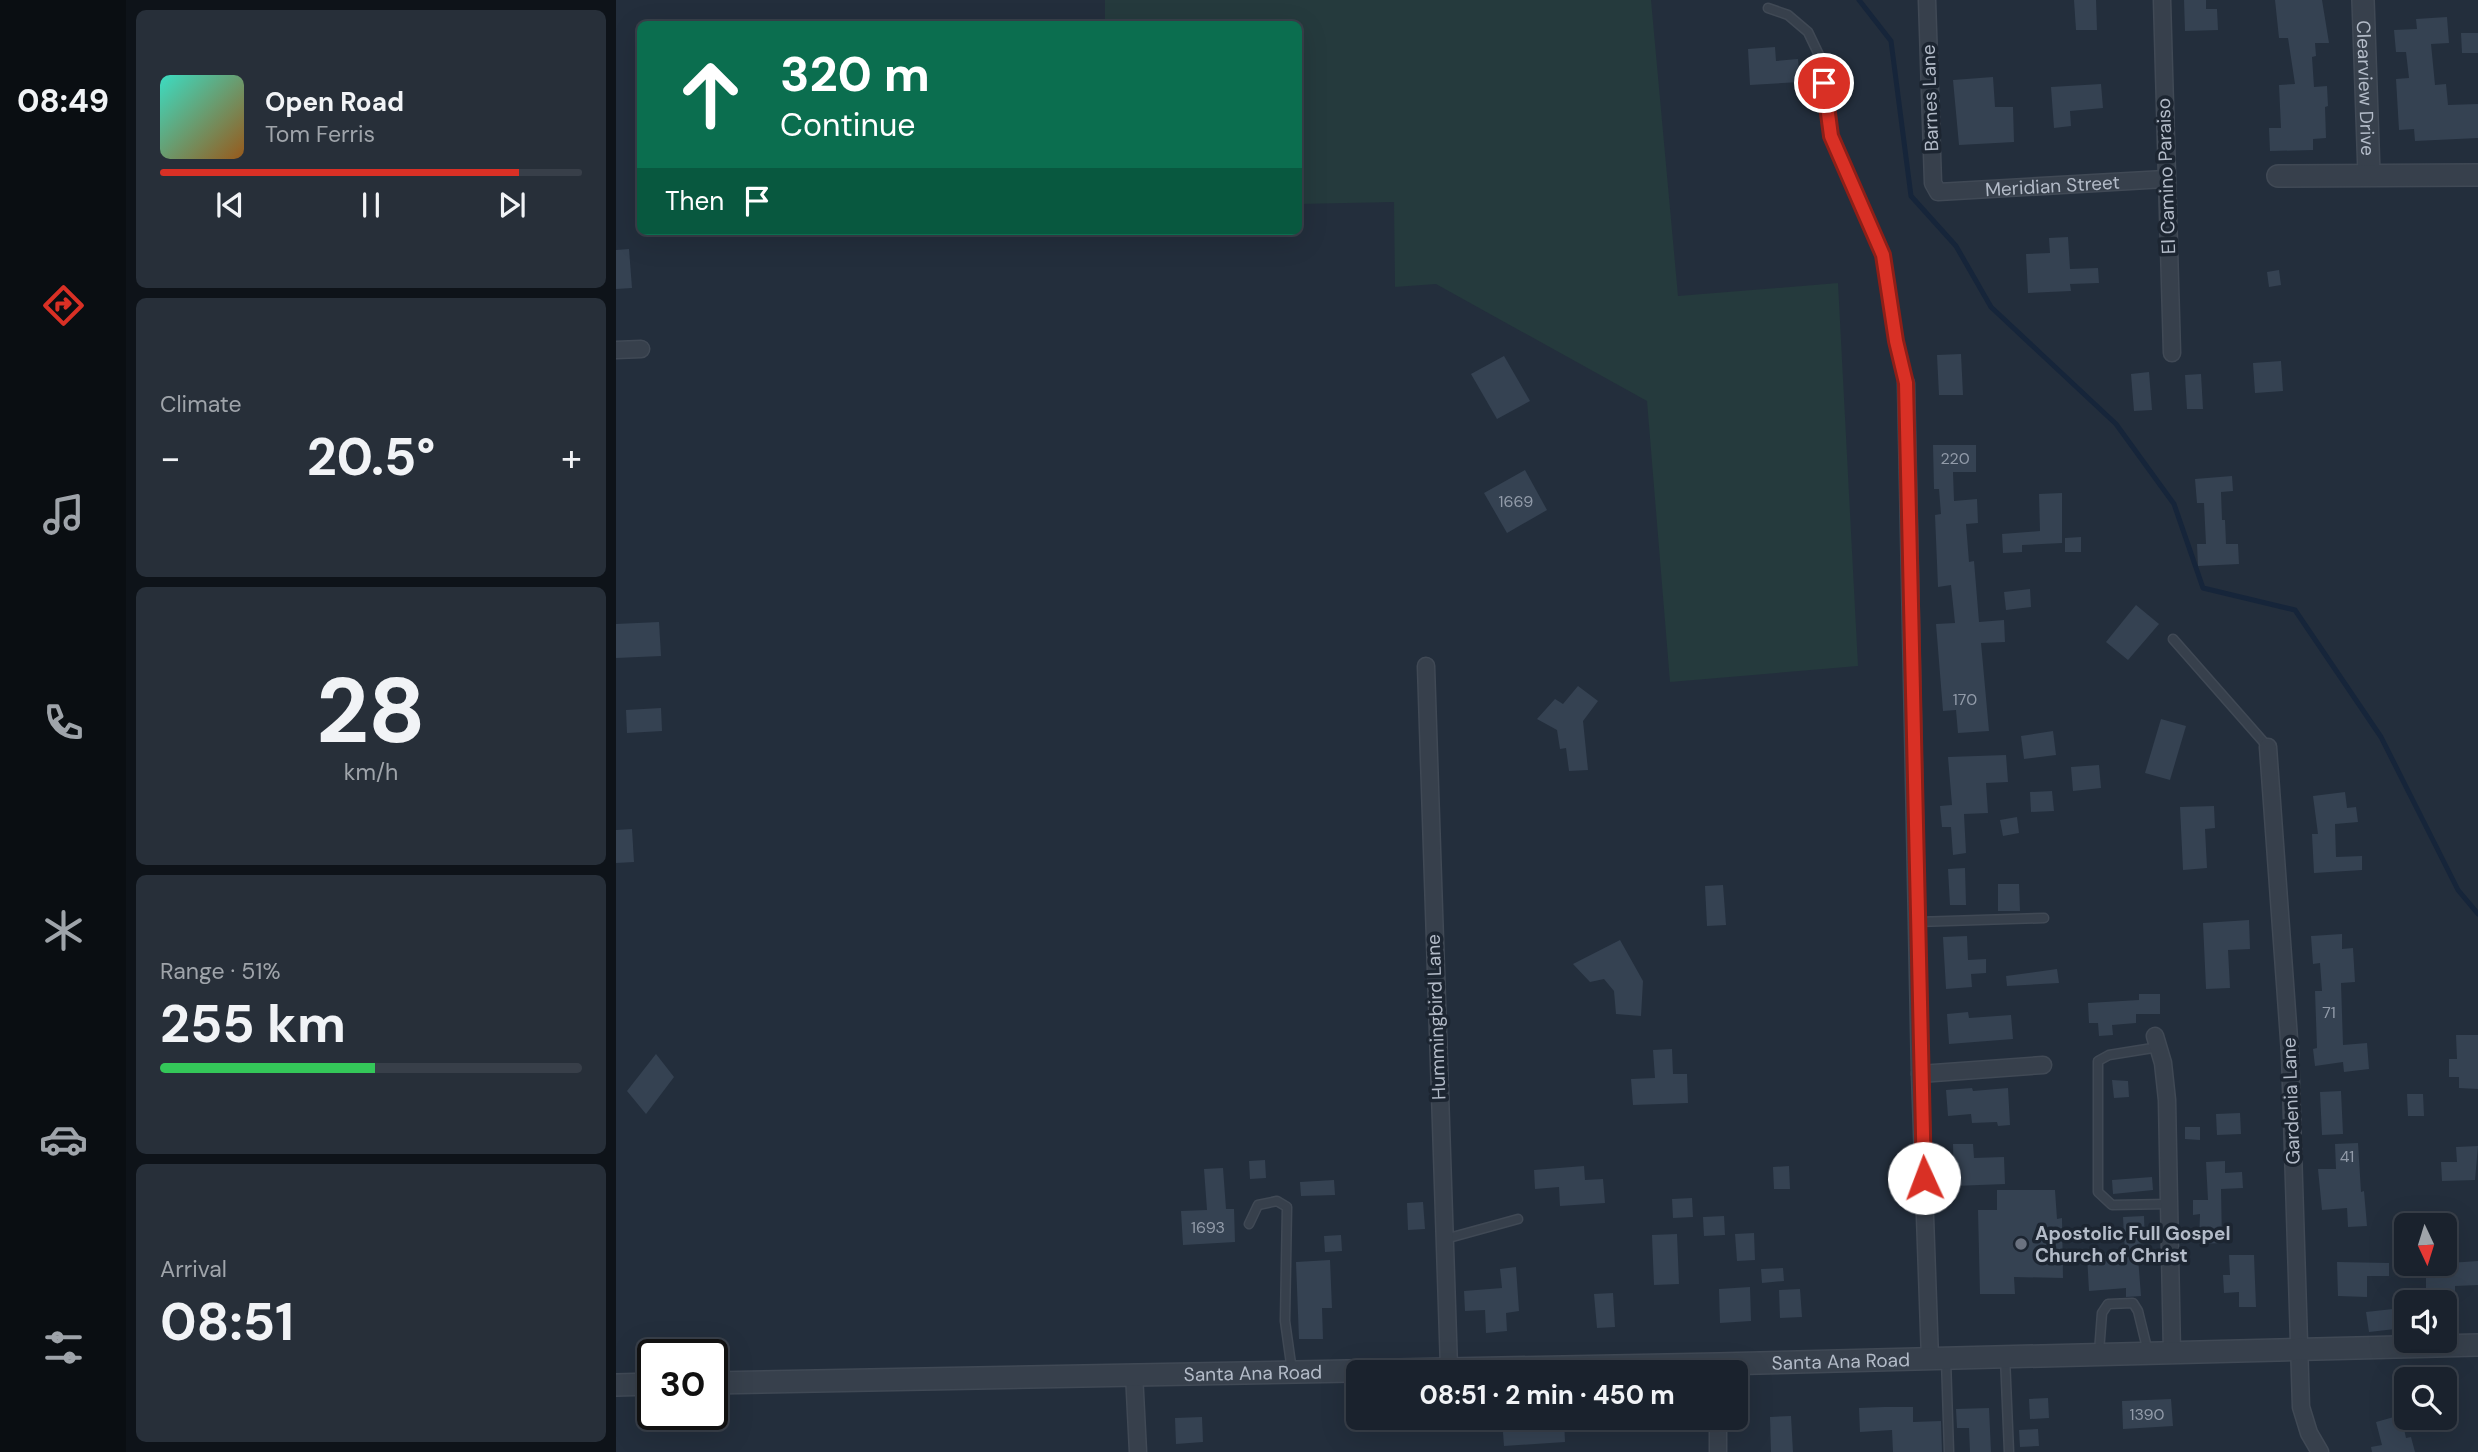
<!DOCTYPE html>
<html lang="en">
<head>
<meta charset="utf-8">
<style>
	body { margin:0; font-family:"DM Sans",sans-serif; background:#272f39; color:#f1f3f6; height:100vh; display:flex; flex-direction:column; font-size:26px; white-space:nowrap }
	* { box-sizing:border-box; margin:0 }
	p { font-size:23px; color:#9fa4aa }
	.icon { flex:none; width:38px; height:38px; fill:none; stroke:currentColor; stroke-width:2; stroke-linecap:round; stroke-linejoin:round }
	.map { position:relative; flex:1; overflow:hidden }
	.sheet { display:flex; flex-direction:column; gap:10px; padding:10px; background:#0e1319; width:490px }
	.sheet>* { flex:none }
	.guide { position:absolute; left:21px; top:21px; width:665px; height:214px; border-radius:10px; box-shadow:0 7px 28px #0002,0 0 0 2px #383f49; background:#0b6e4f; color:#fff; overflow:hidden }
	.needle { width:46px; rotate:176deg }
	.tools { position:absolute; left:1778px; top:1213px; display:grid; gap:14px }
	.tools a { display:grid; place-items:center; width:63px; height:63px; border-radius:10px; background:#1a222d; box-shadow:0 7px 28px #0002,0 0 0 2px #383f49; font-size:35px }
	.speed { position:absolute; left:21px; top:1339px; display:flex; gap:14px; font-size:35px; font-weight:700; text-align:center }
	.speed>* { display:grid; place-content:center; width:91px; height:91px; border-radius:50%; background:#1a222d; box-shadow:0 7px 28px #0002,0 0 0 2px #383f49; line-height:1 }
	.speed .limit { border:4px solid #111; border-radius:10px; background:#fff; color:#111 }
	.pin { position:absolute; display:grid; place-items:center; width:60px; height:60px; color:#fff; margin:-30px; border:4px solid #fff; border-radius:50%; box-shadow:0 2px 7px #0007 }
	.me { position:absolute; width:77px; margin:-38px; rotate:358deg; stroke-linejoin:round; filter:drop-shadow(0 0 5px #0008) }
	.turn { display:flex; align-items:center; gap:24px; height:147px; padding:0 28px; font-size:32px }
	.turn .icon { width:91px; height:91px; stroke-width:2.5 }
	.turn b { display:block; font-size:49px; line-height:60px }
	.then { display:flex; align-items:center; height:66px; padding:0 28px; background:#0003; gap:14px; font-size:26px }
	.big { font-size:52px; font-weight:700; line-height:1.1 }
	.sheet .tile { flex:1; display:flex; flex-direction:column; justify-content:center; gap:10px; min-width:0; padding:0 24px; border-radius:10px; background:#272f39 }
	.sheet .dial { align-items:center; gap:0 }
	.dial b { font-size:91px; line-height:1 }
	.song { display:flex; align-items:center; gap:21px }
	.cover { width:84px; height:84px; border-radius:10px; background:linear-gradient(135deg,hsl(170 70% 55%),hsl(30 70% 35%)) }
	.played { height:7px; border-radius:4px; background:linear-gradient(90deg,#d93025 85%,#383f49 85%) }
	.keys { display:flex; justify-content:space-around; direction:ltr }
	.heat { display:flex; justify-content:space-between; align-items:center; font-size:38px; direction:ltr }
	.charge { height:10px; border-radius:5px; background:linear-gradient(90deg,#34c759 51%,#383f49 0) }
	.trip { position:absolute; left:730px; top:1360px; width:402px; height:70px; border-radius:10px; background:#1a222d; box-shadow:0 7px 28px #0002,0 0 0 2px #383f49; font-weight:700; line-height:70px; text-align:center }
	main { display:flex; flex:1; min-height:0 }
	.tab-bar { display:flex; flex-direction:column; width:126px; justify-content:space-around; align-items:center; background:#0a0e12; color:#9fa4aa }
	.tab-bar .icon { width:49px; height:49px }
	.tab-bar .selected { color:#d93025 }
	.tab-bar b { font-size:32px; color:#f1f3f6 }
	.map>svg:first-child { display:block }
</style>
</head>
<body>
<main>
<nav class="tab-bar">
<b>08:49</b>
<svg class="icon selected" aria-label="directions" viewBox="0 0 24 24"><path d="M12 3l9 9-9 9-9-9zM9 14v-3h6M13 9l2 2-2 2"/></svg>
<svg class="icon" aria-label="music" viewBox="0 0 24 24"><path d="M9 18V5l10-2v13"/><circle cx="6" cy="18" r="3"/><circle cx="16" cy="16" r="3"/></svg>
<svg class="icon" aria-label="phone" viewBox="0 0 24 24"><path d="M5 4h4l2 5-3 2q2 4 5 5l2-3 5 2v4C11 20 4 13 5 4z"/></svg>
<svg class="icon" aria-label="climate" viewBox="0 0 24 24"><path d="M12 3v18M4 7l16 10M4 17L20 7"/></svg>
<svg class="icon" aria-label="car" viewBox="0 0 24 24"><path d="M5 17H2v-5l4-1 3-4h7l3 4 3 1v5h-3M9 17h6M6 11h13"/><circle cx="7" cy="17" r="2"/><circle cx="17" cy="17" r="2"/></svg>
<svg class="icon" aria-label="filters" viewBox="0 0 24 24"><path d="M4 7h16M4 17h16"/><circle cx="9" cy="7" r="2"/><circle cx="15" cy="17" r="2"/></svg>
</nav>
<section class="sheet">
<div class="tile">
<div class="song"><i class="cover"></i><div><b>Open Road</b><p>Tom Ferris</p></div></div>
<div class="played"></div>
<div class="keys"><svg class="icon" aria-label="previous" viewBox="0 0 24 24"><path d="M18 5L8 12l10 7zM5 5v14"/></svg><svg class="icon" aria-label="pause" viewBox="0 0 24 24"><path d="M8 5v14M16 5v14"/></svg><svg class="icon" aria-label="next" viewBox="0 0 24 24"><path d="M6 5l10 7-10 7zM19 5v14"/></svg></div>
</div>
<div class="tile"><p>Climate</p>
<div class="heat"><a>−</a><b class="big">20.5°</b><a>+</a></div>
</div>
<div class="tile dial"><b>28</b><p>km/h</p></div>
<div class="tile"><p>Range · 51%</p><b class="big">255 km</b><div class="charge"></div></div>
<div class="tile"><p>Arrival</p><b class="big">08:51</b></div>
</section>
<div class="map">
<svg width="1862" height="1452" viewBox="0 0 1862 1452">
	<rect width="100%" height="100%" fill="#232e3c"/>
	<path fill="#253a3d" d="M489,0H1035L1062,296L1222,283L1242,666L1054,682L1031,401L820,284L779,287L778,202L683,204L682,24H489Z"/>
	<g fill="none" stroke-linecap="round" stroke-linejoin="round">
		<path stroke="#16253a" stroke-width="5" d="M1243,0L1275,41L1295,196L1340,246L1375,307L1500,424L1558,504L1587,588L1679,610L1765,737L1842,890L1862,914"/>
	</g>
	<g fill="#354252">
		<path d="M1458,0H1480L1481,30H1460Z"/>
		<path d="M1568,0H1590V9H1601L1602,30L1569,31Z"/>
		<path d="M1659,0H1706L1713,43H1699L1700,56L1696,57L1698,87L1711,86L1712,106L1709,107L1710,138L1697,139V150L1654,151L1653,128H1665L1663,85L1679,84L1672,38H1663Z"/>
		<path d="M1831,17L1833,43L1815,44L1819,85L1830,84L1832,105L1862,104V138L1799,141L1798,129L1783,130L1780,79L1793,78L1790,52H1780L1778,30L1801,29L1800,19Z"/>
		<path d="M1845,33H1862V53H1846Z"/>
		<path d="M1159,47L1160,61L1182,59L1184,82L1134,85L1132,49Z"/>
		<path d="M1377,77L1379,107H1397L1398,142L1343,145L1337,80Z"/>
		<path d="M1485,84L1487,108L1454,111L1455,126L1438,128L1435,87Z"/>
		<path d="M1452,237L1454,269L1482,268L1483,283L1454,284L1455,291L1412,293L1410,254L1434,253L1433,238Z"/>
		<path d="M13,249L16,288L0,289V250Z"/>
		<path d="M1663,270L1665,285L1653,287L1651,272Z"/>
		<path d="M1345,354L1347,395H1323L1321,355Z"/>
		<path d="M888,356L914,401L881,419L855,374Z"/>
		<path d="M1665,361L1667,391L1639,393L1637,363Z"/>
		<path d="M1533,372L1536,410L1518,411L1515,374Z"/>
		<path d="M1585,374L1587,409H1571L1569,375Z"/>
		<path d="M1317,445H1360V472H1337L1338,501L1361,499L1362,523L1350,524L1353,562L1358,561L1363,622L1388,620L1389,642L1365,643L1373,731L1342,733L1340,710L1327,711L1320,624L1339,623L1335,585L1322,587L1319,515L1325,514L1323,489H1318Z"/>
		<path d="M909,470L931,510L891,533L868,493Z"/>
		<path d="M1616,476L1617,491L1605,492L1606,520H1609L1610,544H1622L1623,564L1582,566L1581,544H1590L1588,503H1581L1579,479Z"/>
		<path d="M1446,493V543L1406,545V552L1387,553L1386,534L1424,531L1423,494Z"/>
		<path d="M1465,537V552H1449V538Z"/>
		<path d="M1414,589L1415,607L1390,610L1388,592Z"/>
		<path d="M1520,605L1543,624L1512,660L1490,642Z"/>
		<path d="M43,622L45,656L0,658V624Z"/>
		<path d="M962,686L982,701L967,721L972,770L953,771L950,748L944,749L941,730L921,719L939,699L947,704Z"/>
		<path d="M45,708L46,731L11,733L10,710Z"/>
		<path d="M1545,719L1570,726L1554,780L1529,773Z"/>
		<path d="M1437,731L1440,755L1408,759L1405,736Z"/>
		<path d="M1390,755L1392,782L1370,783L1372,813L1348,814L1350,853L1337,855L1335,827H1326L1324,806L1336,805L1332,757Z"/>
		<path d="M1483,765L1485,788L1457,791L1455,767Z"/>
		<path d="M1436,791L1438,811L1415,812L1414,792Z"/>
		<path d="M1729,792L1731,808L1740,807L1742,822L1719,824L1720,857L1746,856V870L1698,873L1696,834H1702L1697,796Z"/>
		<path d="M1598,806L1599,828L1589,829L1591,868L1567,870L1564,807Z"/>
		<path d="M1401,817L1403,833L1387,836L1384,820Z"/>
		<path d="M16,829L18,862L0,863V830Z"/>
		<path d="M1349,868L1350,905H1334L1332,869Z"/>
		<path d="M1382,884H1403L1404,911H1382Z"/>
		<path d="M1107,885L1110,925L1091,926L1089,886Z"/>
		<path d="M1633,920L1634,949L1612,950L1614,988L1590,989L1587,923Z"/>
		<path d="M1726,934V949L1737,948L1739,982L1725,983L1727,1045L1751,1043L1753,1069L1728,1072L1727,1062L1699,1066L1697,1049L1701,1048L1699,991H1706L1704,963L1697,964L1695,936Z"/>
		<path d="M1351,936L1352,960L1370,959V973L1355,974L1356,987L1330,989L1327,937Z"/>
		<path d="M1004,940L1027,981L1025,1016L1000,1014L998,991L988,979L974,982L957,964Z"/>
		<path d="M1441,969L1443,983L1391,986L1390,976Z"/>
		<path d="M1523,994H1544V1014H1520V1023L1496,1025L1497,1035L1483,1036L1482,1023H1473L1472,1003L1523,1000Z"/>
		<path d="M1352,1012L1353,1018L1395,1015L1397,1039L1333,1044L1331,1014Z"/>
		<path d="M1840,1035H1862V1089L1843,1088V1077H1833V1059H1841Z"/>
		<path d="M1056,1049L1057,1074H1071L1072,1103L1017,1105L1015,1079L1039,1078L1037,1050Z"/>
		<path d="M40,1054L58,1077L30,1114L11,1091Z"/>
		<path d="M1496,1080L1512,1081L1513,1097L1498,1098Z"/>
		<path d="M1356,1088L1357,1091L1392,1088L1394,1125L1382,1126L1381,1122L1356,1123L1355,1114L1332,1116L1330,1090Z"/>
		<path d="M1725,1091L1727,1134L1706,1135L1704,1092Z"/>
		<path d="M1791,1094H1807L1808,1116H1792Z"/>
		<path d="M1624,1113L1625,1134L1601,1135L1600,1114Z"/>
		<path d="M1569,1127H1584V1140L1569,1139Z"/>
		<path d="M1742,1143L1745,1192L1748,1191L1751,1226L1732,1227L1731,1208L1706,1210L1702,1169H1720L1719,1144Z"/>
		<path d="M1337,1144H1357L1358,1158L1388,1157L1389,1184L1338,1186Z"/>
		<path d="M1862,1146L1859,1180L1826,1181L1825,1162H1841L1840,1147Z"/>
		<path d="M649,1160L650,1178L634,1179L633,1161Z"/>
		<path d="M1609,1161V1173L1626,1172L1627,1188L1605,1189L1606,1243L1583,1244L1584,1214L1577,1215V1200H1592L1590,1162Z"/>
		<path d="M968,1166L969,1180L987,1179L989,1203L944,1206L943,1187L919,1189L918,1170Z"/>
		<path d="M1173,1166L1174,1189H1158L1157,1167Z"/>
		<path d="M607,1168L610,1209H618L619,1242L567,1245L565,1211L591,1210L588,1169Z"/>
		<path d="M1536,1177L1537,1190L1497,1194L1496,1180Z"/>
		<path d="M718,1180L719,1195L685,1196L684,1182Z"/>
		<path d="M1381,1190H1439L1441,1219L1446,1218L1447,1278L1398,1277L1399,1294H1364L1362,1210H1381Z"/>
		<path d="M1076,1198L1077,1217L1057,1218L1056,1199Z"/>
		<path d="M807,1202L809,1229L792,1230L791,1203Z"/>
		<path d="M1108,1216L1109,1235L1088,1236L1087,1217Z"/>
		<path d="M1528,1216L1529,1243L1521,1244L1525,1296L1510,1297V1288L1473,1291L1471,1255L1509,1252L1507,1217Z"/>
		<path d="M1138,1233L1139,1260L1121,1261L1119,1234Z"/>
		<path d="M1061,1234L1063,1284L1038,1285L1036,1235Z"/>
		<path d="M725,1235L726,1251L709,1252L708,1236Z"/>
		<path d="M1613,1255H1638L1640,1307H1623V1292L1608,1293L1607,1275H1614Z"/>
		<path d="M714,1260L716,1308H706L707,1339H683L680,1262Z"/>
		<path d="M1862,1261V1285L1839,1286V1300L1819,1301L1818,1289H1810V1275H1819V1264Z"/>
		<path d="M1721,1262L1773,1263V1276H1751V1297L1722,1296Z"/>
		<path d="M900,1267L903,1311L890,1313L891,1331L870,1333L869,1310L849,1311L848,1291L886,1288L884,1269Z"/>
		<path d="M1167,1268L1168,1281L1146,1283L1145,1269Z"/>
		<path d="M1134,1287L1135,1321L1104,1323L1103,1289Z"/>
		<path d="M1184,1289L1186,1317L1164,1318L1163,1290Z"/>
		<path d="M997,1293L999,1327L981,1328L978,1294Z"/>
		<path d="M1786,1308L1788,1328L1753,1332L1750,1312Z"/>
		<path d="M1432,1398L1433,1418L1414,1419L1413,1399Z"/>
		<path d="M1555,1399L1557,1426L1507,1429L1506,1401Z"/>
		<path d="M1268,1407H1297V1422L1325,1421L1326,1452H1277L1276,1430L1244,1432L1243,1408Z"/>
		<path d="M1373,1408L1375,1452H1354L1353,1428H1341L1340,1409Z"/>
		<path d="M1785,1415L1790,1438L1795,1437L1799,1452H1756L1755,1447L1766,1445L1760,1422Z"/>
		<path d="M1175,1416L1177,1452H1155L1154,1417Z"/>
		<path d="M586,1417L587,1442L560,1444L559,1418Z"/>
		<path d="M886,1418H948L949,1442L888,1446Z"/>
		<path d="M1422,1429L1423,1446L1404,1447L1403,1430Z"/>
	</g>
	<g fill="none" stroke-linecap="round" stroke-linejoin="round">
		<g stroke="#404955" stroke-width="11">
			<g id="service">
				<path d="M1152,8L1172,15L1192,32L1204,57L1215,136L1267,255L1280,341L1290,383"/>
				<path d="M1557,639L1652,747"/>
				<path d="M1300,922L1428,918"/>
				<path d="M1543,1047L1493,1055L1482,1061V1192L1496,1205L1552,1204"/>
				<path d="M633,1224L642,1205L661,1201L671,1207L669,1321L676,1371"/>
				<path d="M829,1239L902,1219"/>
				<path d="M1483,1352L1486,1313L1492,1304L1517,1303L1522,1311L1532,1352"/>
				<path d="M1389,1357L1393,1452"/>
				<path d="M1330,1359L1333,1452"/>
			</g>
		</g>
		<g stroke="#404955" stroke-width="19">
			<g id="minor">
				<path id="s1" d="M1311,0L1317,183L1322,192L1549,179"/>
				<path d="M1546,0L1556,353"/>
				<path d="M0,350L25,349"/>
				<path d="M1290,383L1304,1074L1314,1359"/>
				<path d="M810,666L833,1368"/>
				<path d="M1652,747L1674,1053L1685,1407L1693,1433L1704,1452"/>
				<path d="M1539,1036L1547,1063L1551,1100L1556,1354"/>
				<path d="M1304,1074L1427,1065"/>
				<path d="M518,1373L522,1452"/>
				<path d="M1102,1418V1452"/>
			</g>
		</g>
		<g stroke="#404955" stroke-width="24">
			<g id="tertiary">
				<path id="s2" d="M1747,0L1753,174"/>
				<path d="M1662,176L1862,175"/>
				<path id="s3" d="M96,1383L1102,1364L1862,1345"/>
				<path d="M0,1385L37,1384"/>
			</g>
		</g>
		<use href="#service" stroke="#37404c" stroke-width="8"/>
		<use href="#minor" stroke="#37404c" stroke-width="16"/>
		<use href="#tertiary" stroke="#37404c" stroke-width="21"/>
	</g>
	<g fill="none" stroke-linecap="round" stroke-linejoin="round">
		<g stroke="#8d1f18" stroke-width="18">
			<path id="route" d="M1208,83L1215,136L1267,255L1280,341L1290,383L1308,1178"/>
		</g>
		<use href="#route" stroke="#d93025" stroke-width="12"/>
	</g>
	<circle fill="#6b7280" stroke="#1c2531" stroke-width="2.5" cx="1405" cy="1244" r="7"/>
	<g text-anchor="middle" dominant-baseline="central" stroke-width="7" stroke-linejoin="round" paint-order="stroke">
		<g font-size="16" fill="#929ba9">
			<text x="1339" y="458">220</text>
			<text x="900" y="501">1669</text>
			<text x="1349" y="699">170</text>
			<text x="1713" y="1012">71</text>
			<text x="1731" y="1156">41</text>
			<text x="592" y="1227">1693</text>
			<text x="1531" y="1414">1390</text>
		</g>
		<g font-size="19" fill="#b3bbc8" stroke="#1c2531">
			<text stroke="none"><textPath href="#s2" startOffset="88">Clearview Drive</textPath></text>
			<text transform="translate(1314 98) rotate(-92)">Barnes Lane</text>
			<text transform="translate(1550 176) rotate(-92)">El Camino Paraiso</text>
			<text stroke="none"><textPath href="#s1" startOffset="308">Meridian Street</textPath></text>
			<text transform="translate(820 1017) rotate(-92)">Hummingbird Lane</text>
			<text transform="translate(1675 1101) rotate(-92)">Gardenia Lane</text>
			<text stroke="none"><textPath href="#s3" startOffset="1129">Santa Ana Road</textPath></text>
			<text stroke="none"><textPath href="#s3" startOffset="541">Santa Ana Road</textPath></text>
		</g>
		<g font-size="19" font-weight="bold" fill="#b3bbc8" stroke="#1c2531" text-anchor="start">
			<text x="1419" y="1233">Apostolic Full Gospel<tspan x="1419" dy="22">Church of Christ</tspan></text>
		</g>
	</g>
</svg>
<div class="tools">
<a><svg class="needle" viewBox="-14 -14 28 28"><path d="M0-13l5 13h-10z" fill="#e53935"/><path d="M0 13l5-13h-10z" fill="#9fa4aa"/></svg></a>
<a><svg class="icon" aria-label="sound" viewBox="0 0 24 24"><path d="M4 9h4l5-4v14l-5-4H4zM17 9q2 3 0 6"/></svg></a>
<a><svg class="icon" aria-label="search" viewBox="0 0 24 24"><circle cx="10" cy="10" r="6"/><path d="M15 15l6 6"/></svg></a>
</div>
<div class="speed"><div class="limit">30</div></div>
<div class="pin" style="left:1208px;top:83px;background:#d93025"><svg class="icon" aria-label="arrive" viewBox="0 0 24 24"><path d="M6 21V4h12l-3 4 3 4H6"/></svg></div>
<svg class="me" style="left:1308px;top:1178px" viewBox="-20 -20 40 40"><circle r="19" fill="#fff"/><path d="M0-13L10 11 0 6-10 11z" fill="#d93025"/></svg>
<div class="trip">08:51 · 2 min · 450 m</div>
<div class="guide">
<div class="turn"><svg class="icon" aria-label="ahead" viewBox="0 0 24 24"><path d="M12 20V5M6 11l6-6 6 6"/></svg><div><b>320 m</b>Continue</div></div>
<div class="then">Then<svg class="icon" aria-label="arrive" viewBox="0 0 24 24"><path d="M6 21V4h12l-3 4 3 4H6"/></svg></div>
</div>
</div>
</main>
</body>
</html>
